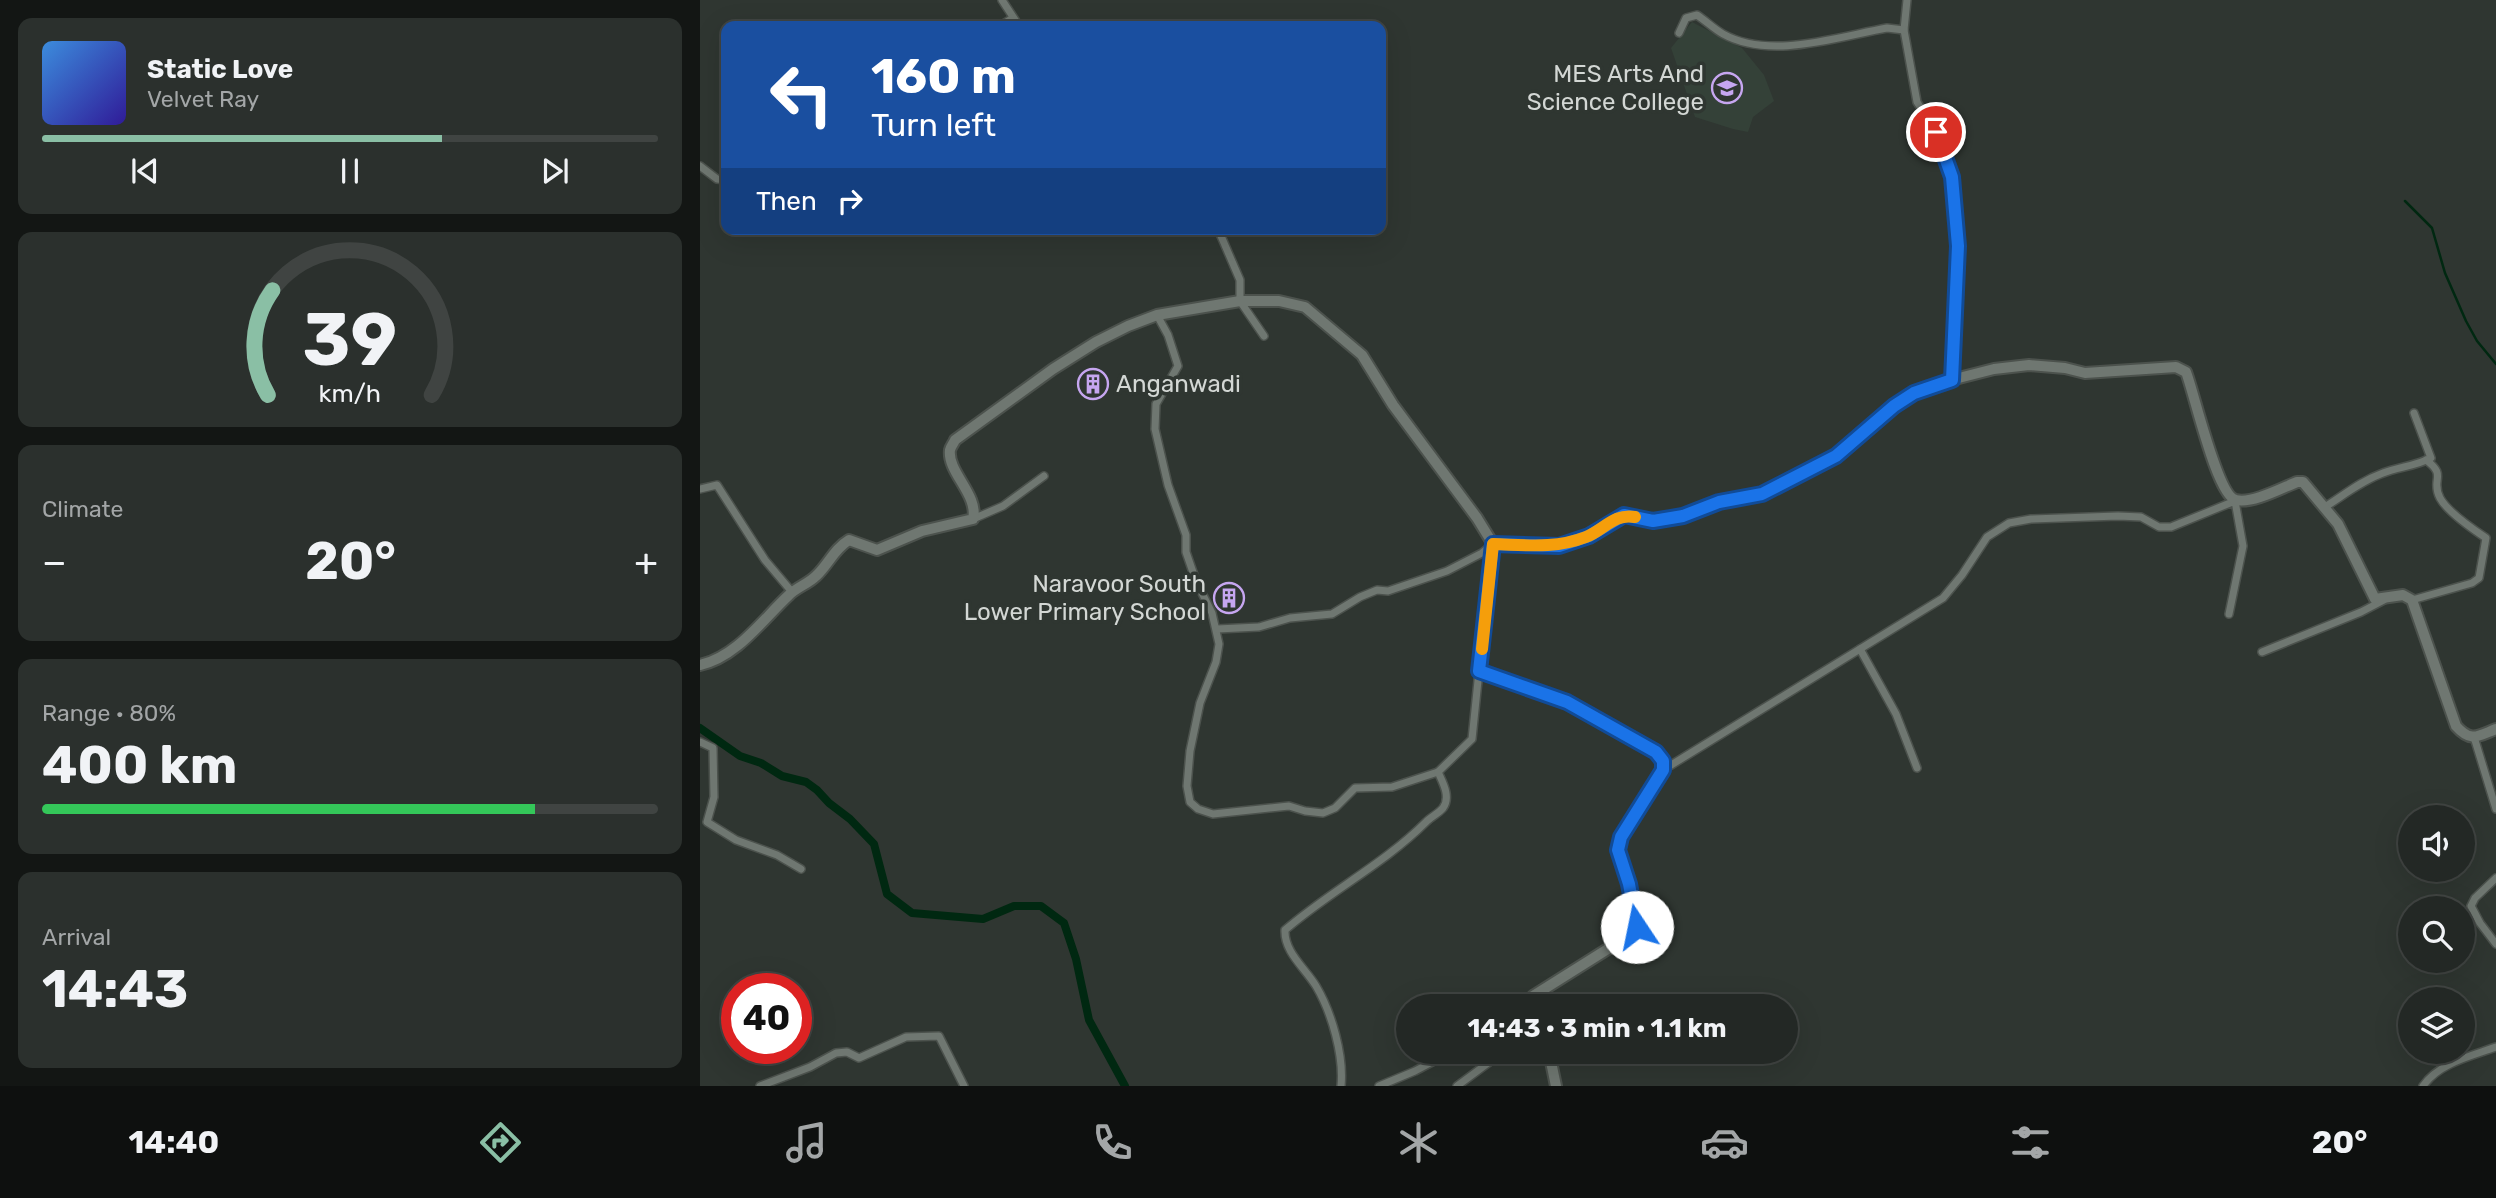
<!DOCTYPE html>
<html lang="en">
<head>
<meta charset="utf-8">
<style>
	body { margin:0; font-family:Rubik,sans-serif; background:#2b302d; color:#f1f3f6; height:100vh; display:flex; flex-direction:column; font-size:26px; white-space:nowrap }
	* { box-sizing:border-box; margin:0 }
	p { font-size:23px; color:#a3a6a7 }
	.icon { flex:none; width:38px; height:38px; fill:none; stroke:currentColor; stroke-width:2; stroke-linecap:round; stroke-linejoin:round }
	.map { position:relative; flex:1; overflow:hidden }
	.sheet { display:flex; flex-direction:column; gap:18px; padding:18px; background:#131614; width:700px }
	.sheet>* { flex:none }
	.banner { position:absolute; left:21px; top:21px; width:665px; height:214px; border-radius:14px; box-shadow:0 7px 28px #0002,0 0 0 2px #404442; background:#1a4fa0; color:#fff; overflow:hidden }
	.buttons { position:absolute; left:1698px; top:805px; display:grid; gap:14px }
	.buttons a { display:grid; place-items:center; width:77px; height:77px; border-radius:50%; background:#232825; box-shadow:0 7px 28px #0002,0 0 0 2px #404442; font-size:35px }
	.speed { position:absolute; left:21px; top:973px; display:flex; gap:14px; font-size:35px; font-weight:700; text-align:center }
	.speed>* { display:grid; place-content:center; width:91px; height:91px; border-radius:50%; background:#232825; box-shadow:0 7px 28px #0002,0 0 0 2px #404442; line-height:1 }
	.speed .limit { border:10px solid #d22; background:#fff; color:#111 }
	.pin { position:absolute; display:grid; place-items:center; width:60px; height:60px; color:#fff; margin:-30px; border:4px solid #fff; border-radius:50%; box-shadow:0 2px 7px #0007 }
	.me { position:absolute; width:77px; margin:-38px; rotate:349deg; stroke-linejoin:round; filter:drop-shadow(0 0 5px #0008) }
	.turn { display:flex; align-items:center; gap:24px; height:147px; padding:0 35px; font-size:32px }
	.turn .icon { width:91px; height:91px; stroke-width:2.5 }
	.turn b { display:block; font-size:49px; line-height:60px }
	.then { display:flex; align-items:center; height:66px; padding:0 35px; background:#0003; gap:14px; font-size:26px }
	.big { font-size:52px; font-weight:700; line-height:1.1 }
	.sheet .card { flex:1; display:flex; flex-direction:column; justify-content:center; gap:10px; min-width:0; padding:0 24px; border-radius:14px; background:#2b302d }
	.sheet .dial { align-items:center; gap:0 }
	.dial svg { height:182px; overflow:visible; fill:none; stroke:#404442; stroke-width:7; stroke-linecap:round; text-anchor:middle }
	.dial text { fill:#f1f3f6; stroke:none }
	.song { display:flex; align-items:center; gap:21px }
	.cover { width:84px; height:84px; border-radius:10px; background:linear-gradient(135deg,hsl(210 70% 55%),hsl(250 70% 35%)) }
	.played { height:7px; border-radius:4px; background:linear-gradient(90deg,#8abfa5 65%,#404442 65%) }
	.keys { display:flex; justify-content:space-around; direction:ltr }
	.heat { display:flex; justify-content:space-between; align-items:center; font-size:38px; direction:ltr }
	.charge { height:10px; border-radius:5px; background:linear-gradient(90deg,#34c759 80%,#404442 0) }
	.trip { position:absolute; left:696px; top:994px; width:402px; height:70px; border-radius:35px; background:#232825; box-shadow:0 7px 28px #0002,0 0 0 2px #404442; font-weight:700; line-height:70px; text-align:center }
	.menu { display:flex; height:112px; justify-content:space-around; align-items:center; background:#0e100f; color:#a3a6a7 }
	.menu .icon { width:49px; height:49px }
	.menu .active { color:#8abfa5 }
	.menu b { font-size:32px; color:#f1f3f6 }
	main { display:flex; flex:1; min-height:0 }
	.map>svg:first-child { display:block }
</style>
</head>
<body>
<main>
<section class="sheet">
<div class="card">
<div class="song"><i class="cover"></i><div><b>Static Love</b><p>Velvet Ray</p></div></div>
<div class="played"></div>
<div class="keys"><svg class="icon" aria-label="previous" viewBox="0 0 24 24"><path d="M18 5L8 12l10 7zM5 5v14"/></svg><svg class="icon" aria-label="pause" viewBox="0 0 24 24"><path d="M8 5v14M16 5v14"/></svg><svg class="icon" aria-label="next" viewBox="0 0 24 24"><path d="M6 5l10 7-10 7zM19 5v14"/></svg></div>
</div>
<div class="card dial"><svg viewBox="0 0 100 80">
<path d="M14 69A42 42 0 1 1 86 69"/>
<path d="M14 69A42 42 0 0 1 16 23" stroke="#8abfa5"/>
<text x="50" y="56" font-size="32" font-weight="700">39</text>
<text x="50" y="72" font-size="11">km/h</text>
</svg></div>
<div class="card"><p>Climate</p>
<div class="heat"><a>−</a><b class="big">20°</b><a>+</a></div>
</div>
<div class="card"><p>Range · 80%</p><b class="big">400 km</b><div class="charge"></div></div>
<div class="card"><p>Arrival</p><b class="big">14:43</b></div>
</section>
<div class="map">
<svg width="1796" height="1086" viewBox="0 0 1796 1086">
	<rect width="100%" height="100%" fill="#2f3631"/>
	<path fill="#344138" d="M992,22L1042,48L1064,75L1074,101L1053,117L1048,132L1033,129L995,117L971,48Z"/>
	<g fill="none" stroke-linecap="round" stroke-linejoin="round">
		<path stroke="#002811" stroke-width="2.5" d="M1705,201L1732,228L1745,273L1766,321L1777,341L1796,364"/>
		<path stroke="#002811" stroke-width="8" d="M0,728L40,756L61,763L82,776L106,782L117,790L129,803L150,819L174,844L187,894L212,913L283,919L314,906H341L364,923L376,959L389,1020L425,1086"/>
		<g stroke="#4c524d" stroke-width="10">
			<g id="street">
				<path d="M302,0L319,26"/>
				<path d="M1207,0L1204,30L1217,102L1236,132L1252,177L1258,246L1252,380"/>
				<path d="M300,26L313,18"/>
				<path d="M979,33L986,18L997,15C1006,21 1014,29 1023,34C1070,60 1137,37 1187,28L1204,30"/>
				<path d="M0,166L17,179L26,180"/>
				<path d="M518,229L540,280V301L564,336"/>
				<path d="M457,315L468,335L478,366L456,404L455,429L468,485L486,535V552L496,581L512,613L519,644L516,662L500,703L490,751L487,786L490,802L498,809L513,814L589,806L605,811L623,813L635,808L655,788L692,787L738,772C743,783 751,797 743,808C739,813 731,817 726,822C684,864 630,891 585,930C584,952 605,968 616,986C632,1013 644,1056 641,1086"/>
				<path d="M0,489L17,485L65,560L92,592"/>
				<path d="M1625,507C1644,495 1661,481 1683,473C1698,467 1716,466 1731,458L1714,413"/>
				<path d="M273,519L303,506L344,476"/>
				<path d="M1712,600L1772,583L1779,578L1786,538C1774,530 1747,511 1740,498C1730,479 1748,476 1726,460"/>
				<path d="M517,629L559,627L590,618L632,614L660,597L677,590L688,591L747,571L782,553L793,544"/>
				<path d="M1160,649L1196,714L1217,768"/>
				<path d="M1562,652L1661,612L1684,600"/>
				<path d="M1774,737L1796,809"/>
				<path d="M0,742L13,748L14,797L7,822L36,840L77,855L101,869"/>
				<path d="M963,770L1243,598L1262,575L1287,537L1309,523L1331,519L1418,516L1441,517L1459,527H1471L1535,501L1543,546L1529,614"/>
				<path d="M738,772L772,739L779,671"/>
				<path d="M1796,878L1775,898L1771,906L1780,923L1796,944"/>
				<path d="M816,1006L833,996"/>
				<path d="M60,1086L110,1067L136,1053L147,1052L159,1058L206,1037L239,1036L264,1086"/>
				<path d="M679,1086L715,1071L751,1052"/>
				<path d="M757,1086L803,1052"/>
				<path d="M1723,1086C1739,1063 1771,1056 1796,1047"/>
			</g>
		</g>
		<g stroke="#4c524d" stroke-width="14">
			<g id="secondary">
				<path d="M793,544L859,546L889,536L924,515L953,521L983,516L1019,502L1063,494L1136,456L1194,406L1214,393L1247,381L1294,369L1329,365L1365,368L1385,373L1476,367L1486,372C1494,392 1517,496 1536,500C1552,504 1582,488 1597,482H1603L1638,524L1675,599L1703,595L1712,600L1756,726C1771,743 1778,736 1796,729"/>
				<path d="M0,665C37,657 63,619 89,595C97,587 108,584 116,576C128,565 134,549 149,540L177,550L222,531L273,519C279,495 247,472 250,450C251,446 254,443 255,440L353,369L396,342L428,326L457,315L540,301H579L605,307L662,355L693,405L777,518L793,544L779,671L867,702L956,752L963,761V770L921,837L918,850L929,884L937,927L930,935L833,996L832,1006"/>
				<path d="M849,1052L856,1086"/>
			</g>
		</g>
		<use href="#street" stroke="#6f7771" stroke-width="7"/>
		<use href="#secondary" stroke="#6f7771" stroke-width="10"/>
	</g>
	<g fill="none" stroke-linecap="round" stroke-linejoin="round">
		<g stroke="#114b97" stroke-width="18">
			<path id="route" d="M937,927L929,884L918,850L921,837L963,770V761L956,752L867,702L779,671L793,544L859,546L889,536L924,515L953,521L983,516L1019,502L1062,494L1136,456L1194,406L1214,393L1252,380L1258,246L1252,177L1236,132"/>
		</g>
		<use href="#route" stroke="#1a73e8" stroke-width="12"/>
		<path stroke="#f59e0b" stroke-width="12" d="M782,649L793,544C826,545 855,549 886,537C904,530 914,513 935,517"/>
	</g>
	<defs>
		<g id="university-ring" transform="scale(1.575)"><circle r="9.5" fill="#2f3631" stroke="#c6a6f0" stroke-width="1.5"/><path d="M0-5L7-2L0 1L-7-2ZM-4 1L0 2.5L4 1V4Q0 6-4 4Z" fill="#c6a6f0"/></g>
		<g id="building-ring" transform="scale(1.575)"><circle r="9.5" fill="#2f3631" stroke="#c6a6f0" stroke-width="1.5"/><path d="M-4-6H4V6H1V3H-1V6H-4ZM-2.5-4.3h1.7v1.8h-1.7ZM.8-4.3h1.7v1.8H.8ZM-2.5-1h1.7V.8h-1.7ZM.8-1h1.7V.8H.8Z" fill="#c6a6f0"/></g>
	</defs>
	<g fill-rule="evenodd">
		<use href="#university-ring" x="1027" y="88"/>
		<use href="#building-ring" x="393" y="384"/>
		<use href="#building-ring" x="529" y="598"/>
	</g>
	<g text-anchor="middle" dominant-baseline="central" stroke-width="7" stroke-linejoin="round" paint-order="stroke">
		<g font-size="24" fill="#d3d7d4" stroke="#2f3631" text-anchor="end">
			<text x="1004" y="74">MES Arts And<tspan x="1004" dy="28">Science College</tspan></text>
			<text x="416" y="384" text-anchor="start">Anganwadi</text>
			<text x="506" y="584">Naravoor South<tspan x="506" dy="28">Lower Primary School</tspan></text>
		</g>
	</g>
</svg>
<div class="buttons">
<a><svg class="icon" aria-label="sound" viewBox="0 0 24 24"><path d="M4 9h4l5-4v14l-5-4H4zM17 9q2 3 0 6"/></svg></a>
<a><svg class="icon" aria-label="search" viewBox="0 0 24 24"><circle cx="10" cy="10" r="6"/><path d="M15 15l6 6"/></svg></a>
<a><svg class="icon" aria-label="layers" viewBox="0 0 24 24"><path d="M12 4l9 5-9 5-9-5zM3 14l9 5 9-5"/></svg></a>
</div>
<div class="speed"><div class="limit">40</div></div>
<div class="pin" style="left:1236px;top:132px;background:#d93025"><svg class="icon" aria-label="arrive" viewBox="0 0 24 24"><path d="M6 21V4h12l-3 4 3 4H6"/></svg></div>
<svg class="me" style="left:937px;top:927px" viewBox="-20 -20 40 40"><circle r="19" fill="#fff"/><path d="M0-13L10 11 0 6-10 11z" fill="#1a73e8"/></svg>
<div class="trip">14:43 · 3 min · 1.1 km</div>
<div class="banner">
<div class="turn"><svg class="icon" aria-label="left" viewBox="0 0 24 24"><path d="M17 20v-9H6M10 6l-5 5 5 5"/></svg><div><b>160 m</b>Turn left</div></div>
<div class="then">Then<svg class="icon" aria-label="right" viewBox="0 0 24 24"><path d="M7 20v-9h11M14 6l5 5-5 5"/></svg></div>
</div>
</div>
</main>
<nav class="menu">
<b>14:40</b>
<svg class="icon active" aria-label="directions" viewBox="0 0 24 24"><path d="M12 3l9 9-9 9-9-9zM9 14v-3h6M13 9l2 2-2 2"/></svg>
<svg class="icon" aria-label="music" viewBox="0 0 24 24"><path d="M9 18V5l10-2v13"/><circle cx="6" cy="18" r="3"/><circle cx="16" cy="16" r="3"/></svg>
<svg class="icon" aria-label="phone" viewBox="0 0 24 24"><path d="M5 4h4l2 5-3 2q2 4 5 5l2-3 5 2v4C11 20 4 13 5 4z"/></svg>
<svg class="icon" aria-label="climate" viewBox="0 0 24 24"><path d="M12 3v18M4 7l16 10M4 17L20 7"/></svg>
<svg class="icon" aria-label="car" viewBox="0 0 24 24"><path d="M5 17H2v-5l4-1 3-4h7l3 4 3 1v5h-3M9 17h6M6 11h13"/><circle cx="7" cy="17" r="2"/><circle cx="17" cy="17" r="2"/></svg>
<svg class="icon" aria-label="filters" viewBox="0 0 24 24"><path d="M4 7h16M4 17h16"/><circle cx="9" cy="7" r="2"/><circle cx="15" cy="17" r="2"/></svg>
<b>20°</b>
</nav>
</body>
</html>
